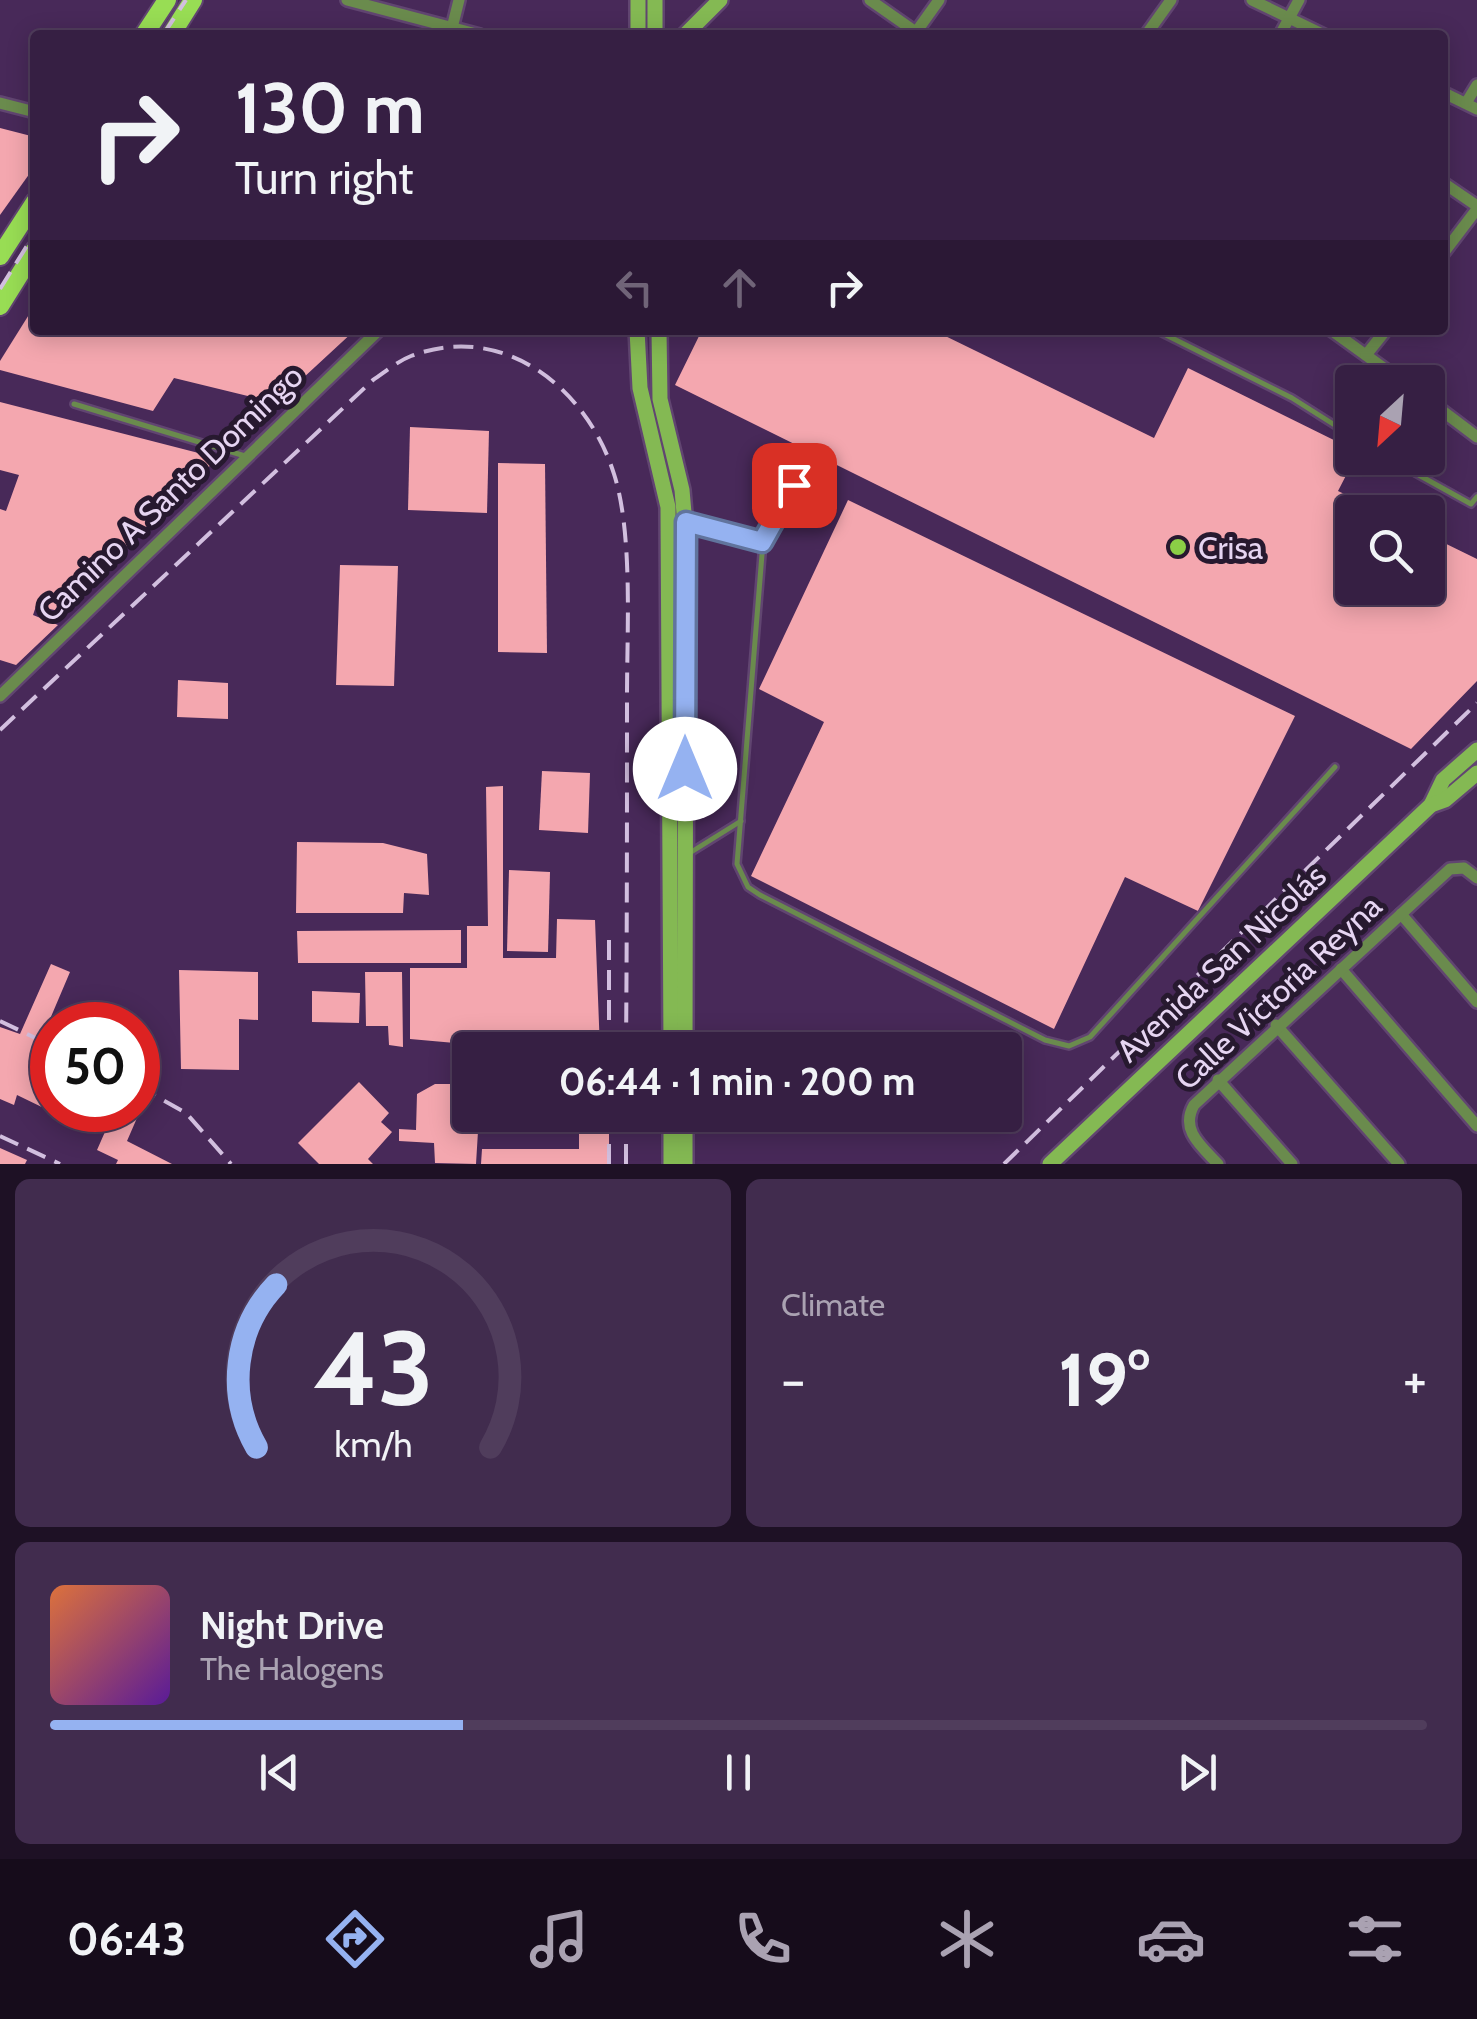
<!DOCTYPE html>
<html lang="en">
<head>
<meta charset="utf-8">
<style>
	body { margin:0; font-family:Cabin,sans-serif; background:#412c4e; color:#f1f3f6; height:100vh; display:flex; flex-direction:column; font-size:38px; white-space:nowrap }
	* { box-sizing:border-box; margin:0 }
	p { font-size:32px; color:#aaa2b2 }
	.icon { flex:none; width:55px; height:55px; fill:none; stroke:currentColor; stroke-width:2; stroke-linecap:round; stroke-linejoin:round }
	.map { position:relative; height:1164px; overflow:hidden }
	.panel { display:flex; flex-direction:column; gap:15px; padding:15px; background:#1e1125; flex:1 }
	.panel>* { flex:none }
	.banner { position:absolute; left:30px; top:30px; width:1418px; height:305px; border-radius:10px; box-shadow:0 5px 25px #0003,0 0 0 2px #503d5c; background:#361f43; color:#f1f3f6; overflow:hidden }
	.needle { width:65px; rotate:206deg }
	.controls { position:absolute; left:1335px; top:365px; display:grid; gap:20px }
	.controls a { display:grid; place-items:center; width:110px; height:110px; border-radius:10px; background:#361f43; box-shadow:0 5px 25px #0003,0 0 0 2px #503d5c; font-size:50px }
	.speed { position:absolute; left:30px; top:1002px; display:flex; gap:20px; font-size:50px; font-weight:700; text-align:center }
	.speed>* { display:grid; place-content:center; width:130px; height:130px; border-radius:50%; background:#361f43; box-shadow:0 5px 25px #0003,0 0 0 2px #503d5c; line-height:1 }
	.speed .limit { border:15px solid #d22; background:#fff; color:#111 }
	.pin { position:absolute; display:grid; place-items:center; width:85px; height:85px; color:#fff; margin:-42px; border-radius:20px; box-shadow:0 5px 15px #0006 }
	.me { position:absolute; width:110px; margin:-55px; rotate:0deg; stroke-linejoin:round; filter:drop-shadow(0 0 8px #0008) }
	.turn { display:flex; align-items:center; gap:35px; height:210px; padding:0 40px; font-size:45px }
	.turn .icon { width:130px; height:130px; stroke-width:2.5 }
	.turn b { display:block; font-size:70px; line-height:85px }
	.lanes { display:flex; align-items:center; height:95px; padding:0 40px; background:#0003; justify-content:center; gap:50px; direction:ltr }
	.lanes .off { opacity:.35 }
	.big { font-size:75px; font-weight:800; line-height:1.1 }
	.panel .card { flex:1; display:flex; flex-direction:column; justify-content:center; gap:15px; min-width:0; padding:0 35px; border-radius:15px; background:#412c4e }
	.panel .dial { align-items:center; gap:0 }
	.dial svg { height:260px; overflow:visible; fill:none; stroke:#503d5c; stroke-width:7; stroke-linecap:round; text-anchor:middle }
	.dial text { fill:#f1f3f6; stroke:none }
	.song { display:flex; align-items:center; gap:30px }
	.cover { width:120px; height:120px; border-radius:15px; background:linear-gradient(135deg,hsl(20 70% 55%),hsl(270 70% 35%)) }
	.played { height:10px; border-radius:5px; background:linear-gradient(90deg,#95b2f1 30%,#503d5c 30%) }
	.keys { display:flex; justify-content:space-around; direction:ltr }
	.heat { display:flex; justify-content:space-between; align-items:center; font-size:55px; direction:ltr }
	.panel .tiles { flex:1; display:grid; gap:15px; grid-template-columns:1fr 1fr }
	.card:last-child { grid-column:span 2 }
	.trip { position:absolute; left:452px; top:1032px; width:570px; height:100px; border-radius:10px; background:#361f43; box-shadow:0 5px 25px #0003,0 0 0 2px #503d5c; font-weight:800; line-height:100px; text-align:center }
	.tabs { display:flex; height:160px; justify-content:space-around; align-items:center; background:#160c1b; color:#aaa2b2 }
	.tabs .icon { width:70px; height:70px }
	.tabs .active { color:#95b2f1 }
	.tabs b { font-size:45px; color:#f1f3f6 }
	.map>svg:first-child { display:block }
</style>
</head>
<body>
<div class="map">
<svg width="1477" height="1164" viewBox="0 0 1477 1164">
	<rect width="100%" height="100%" fill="#482959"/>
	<g fill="#f4a7af">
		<path d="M0,128L35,137V166L0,215Z"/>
		<path d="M35,305V330H355L276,403L174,378L153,411L0,370V361Z"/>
		<path d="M702,330H933L1154,438L1188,368L1352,449L1355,458L1338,491L1382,512H1352V588H1428V535L1477,559V681L1411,749L675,385Z"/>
		<path d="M0,402L218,458L59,611L36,606L33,615L58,625L16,665L0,660V509L6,511L19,475L0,470Z"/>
		<path d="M410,427L489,431L487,513L408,510Z"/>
		<path d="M498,463L545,464L547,653L498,652Z"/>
		<path d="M848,500L1295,716L1198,911L1125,877L1054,1029L751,876L824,722L759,689Z"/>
		<path d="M340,565L398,566L394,686L336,685Z"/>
		<path d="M178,680L228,683V719L177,717Z"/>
		<path d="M542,771L590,773L588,833L539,830Z"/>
		<path d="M503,786V958H556L557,919L595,920L600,1050H559V1039L514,1036V1050H470V1115H479L476,1164L435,1163L434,1143L399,1141V1129L416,1130L417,1094L435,1084H454L455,1043L410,1039V968H467V926H488L486,787Z"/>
		<path d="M297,842L383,843L427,854L429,895L404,893L403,913H296Z"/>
		<path d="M509,870L550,872L548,952L507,951Z"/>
		<path d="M461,930V963H298L297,931Z"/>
		<path d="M51,964L70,972L39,1045L52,1053L50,1111L17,1095L14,1105L0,1099V1027L20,1034Z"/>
		<path d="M179,970L258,972V1020L239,1019V1070L181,1069Z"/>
		<path d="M365,972H402L403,1047L389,1045L388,1026H366Z"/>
		<path d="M312,991L360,993L359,1023L312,1022Z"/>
		<path d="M84,1016L104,1025H80Z"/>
		<path d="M138,1061L160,1070L153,1087L138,1077Z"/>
		<path d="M359,1082L389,1113L381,1122L392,1132L368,1159L373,1164H319L298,1143Z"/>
		<path d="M138,1091L147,1095L127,1141L172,1164H116L118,1160L97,1150L108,1125L95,1118L99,1110H138Z"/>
		<path d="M579,1115L609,1118V1164H481L482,1149H579Z"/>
		<path d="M0,1148L27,1160L25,1164H0Z"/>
	</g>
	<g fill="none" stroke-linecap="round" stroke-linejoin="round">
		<g stroke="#614571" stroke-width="10">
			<g id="lane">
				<path d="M1156,330L1292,398L1352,436"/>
				<path d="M74,404L245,456"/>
				<path d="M1388,458L1471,504L1477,497"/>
				<path d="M795,485L763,542L737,864L748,887L760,895L1045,1040L1069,1046L1090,1037L1335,767"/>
				<path d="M688,523L763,542"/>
				<path d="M688,854L741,821"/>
			</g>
		</g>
		<g stroke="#614571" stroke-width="16">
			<g id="street">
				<path d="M347,0L480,35"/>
				<path d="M870,0L920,35"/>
				<path d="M1252,0L1324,35"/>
				<path d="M452,28L459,0"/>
				<path d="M914,35L939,0"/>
				<path d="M1146,35L1171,0"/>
				<path d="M1280,35L1299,0"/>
				<path d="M1442,92L1477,109"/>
				<path d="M0,103L35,112"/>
				<path d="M1466,103L1477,85"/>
				<path d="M1442,182L1477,206"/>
				<path d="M1442,255L1477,209"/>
				<path d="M1331,330L1403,382"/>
				<path d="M1366,355L1386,330"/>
				<path d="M1428,400L1477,437"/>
				<path d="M0,696L379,330"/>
				<path d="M1401,914L1477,1002"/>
				<path d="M1341,969L1477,1126"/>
				<path d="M1276,1025L1399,1164"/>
				<path d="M1218,1080L1292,1164"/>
				<path d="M1218,1164C1201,1146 1180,1130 1194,1105L1450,869L1464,868L1477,878"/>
			</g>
		</g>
		<g stroke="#614571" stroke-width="20">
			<g id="secondary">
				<path d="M638,0V35"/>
				<path d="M655,0V35"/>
				<path d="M685,35L720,0"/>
				<path d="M637,330L640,388L668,507L671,1050"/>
				<path d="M659,330L660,399L682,490L686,536L685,1050"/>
				<path d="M1431,805L1443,780L1477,750"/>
				<path d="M685,1115V1164"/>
				<path d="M671,1164V1115"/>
				<path d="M1050,1164L1431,805L1445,800L1477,773"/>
			</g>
		</g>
		<g stroke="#614571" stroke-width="22">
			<g id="primary">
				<path d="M144,35L167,0"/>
				<path d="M171,35L193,0"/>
				<path d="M0,256L35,202"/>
				<path d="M0,306L35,250"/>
			</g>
		</g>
		<use href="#lane" stroke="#6a8b4d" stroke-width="5"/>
		<use href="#street" stroke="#6a8b4d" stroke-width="11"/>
		<use href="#secondary" stroke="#84b953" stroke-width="15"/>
		<use href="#primary" stroke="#98dd54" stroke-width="18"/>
		<g stroke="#d2bfdf" stroke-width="4" stroke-dasharray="20 10" stroke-linecap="butt">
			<path d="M163,35L186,0"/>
			<path d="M0,289L35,233"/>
			<path d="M0,730L373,380C385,372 398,361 411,356C503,321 587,388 614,474C633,533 627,631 627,693C627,812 627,931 626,1050"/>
			<path d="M0,1021L52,1046"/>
			<path d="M609,1050V930"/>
			<path d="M138,1086L186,1113L231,1164"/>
			<path d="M0,1136L60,1164"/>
			<path d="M609,1164V1115"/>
			<path d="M626,1164V1115"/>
			<path d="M1004,1164L1477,703"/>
		</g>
	</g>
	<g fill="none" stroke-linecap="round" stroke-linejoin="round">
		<g stroke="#61749d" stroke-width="25">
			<path id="route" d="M685,769L686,522L762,542L794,485"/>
		</g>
		<use href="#route" stroke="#95b2f1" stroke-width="18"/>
	</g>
	<circle fill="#8bce46" stroke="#27192f" stroke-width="4" cx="1178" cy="547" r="10"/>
	<g text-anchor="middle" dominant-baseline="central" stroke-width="10" stroke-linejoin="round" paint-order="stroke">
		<g font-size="32" fill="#e6d5f2" stroke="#27192f">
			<text transform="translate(170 493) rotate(-44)">Camino A Santo Domingo</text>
			<text transform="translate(1221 963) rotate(-43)">Avenida San Nicolás</text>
			<text transform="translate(1278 992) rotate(-43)">Calle Victoria Reyna</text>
		</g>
		<g font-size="32" fill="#e6d5f2" stroke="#27192f" text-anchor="start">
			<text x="1198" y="547">Crisa</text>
		</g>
	</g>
</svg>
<div class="controls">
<a><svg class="needle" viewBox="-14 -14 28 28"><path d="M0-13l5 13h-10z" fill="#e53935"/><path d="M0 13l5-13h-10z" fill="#aaa2b2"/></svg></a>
<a><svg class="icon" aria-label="search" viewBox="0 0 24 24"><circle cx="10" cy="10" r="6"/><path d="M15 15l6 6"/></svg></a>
</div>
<div class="speed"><div class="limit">50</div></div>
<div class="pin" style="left:794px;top:485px;background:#d93025"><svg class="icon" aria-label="arrive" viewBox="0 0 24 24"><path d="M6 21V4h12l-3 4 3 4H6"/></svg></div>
<svg class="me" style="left:685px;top:769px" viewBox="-20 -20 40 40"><circle r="19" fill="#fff"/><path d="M0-13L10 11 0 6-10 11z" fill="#95b2f1"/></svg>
<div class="trip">06:44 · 1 min · 200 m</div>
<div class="banner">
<div class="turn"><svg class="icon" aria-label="right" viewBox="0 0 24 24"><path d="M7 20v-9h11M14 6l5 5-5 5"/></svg><div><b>130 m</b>Turn right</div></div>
<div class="lanes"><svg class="icon off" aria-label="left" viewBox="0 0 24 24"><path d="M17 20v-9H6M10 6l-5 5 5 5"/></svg><svg class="icon off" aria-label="ahead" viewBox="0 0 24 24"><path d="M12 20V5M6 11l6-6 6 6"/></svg><svg class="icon" aria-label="right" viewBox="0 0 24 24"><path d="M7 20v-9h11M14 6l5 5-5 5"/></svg></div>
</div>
</div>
<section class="panel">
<div class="tiles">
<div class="card dial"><svg viewBox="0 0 100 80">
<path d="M14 69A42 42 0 1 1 86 69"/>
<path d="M14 69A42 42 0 0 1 20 19" stroke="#95b2f1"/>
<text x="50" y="56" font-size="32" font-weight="700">43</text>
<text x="50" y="72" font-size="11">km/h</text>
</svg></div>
<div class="card"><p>Climate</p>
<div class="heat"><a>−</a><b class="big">19°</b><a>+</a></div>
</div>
<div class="card">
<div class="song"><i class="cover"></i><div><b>Night Drive</b><p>The Halogens</p></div></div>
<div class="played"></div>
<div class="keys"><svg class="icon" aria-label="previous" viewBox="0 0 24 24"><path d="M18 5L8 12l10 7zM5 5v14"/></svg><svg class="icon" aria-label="pause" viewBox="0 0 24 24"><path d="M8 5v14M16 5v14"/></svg><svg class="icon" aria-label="next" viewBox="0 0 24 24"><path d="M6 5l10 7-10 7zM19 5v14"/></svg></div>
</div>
</div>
</section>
<nav class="tabs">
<b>06:43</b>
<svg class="icon active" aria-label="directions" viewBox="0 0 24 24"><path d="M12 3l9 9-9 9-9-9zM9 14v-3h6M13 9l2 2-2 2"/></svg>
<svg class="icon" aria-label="music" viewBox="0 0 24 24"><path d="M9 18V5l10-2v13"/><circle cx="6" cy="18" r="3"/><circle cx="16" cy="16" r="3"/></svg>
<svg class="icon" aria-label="phone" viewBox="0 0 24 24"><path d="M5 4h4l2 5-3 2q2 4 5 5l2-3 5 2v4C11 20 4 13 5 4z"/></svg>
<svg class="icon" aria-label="climate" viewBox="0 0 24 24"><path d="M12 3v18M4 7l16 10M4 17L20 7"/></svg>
<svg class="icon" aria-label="car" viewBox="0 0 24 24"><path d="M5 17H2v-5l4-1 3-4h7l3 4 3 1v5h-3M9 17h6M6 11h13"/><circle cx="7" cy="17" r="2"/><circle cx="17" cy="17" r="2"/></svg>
<svg class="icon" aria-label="filters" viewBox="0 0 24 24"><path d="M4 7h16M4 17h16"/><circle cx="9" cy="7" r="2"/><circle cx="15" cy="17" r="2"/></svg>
</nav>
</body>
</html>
